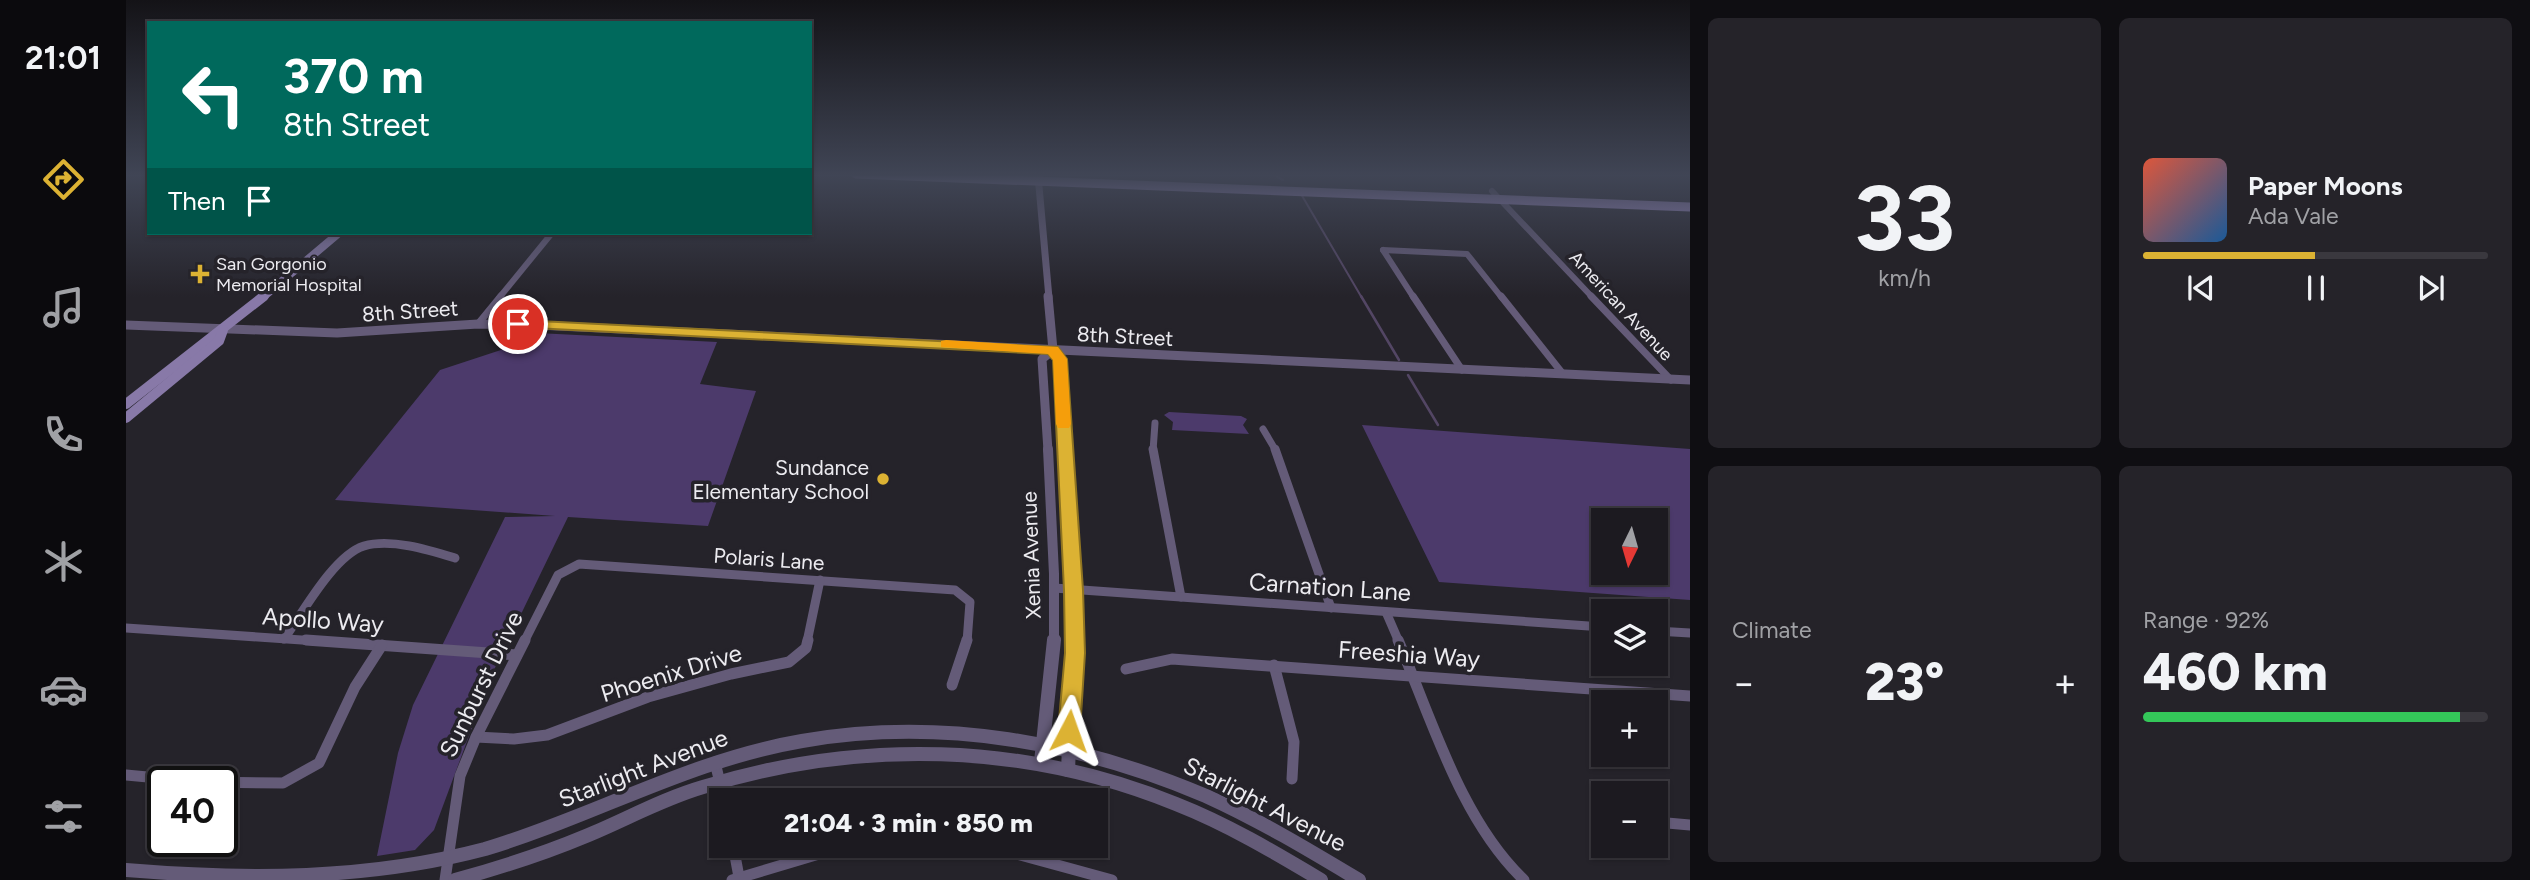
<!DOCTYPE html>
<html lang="en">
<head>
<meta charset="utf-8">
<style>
	body { margin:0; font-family:Figtree,sans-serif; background:#252329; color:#f1f3f6; height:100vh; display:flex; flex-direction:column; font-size:26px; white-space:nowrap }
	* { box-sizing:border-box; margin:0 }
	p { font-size:23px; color:#a0a1a5 }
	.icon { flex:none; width:38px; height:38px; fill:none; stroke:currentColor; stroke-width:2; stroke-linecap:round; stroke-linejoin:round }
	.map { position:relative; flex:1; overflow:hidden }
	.details { display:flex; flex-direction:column; gap:18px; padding:18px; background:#0f0e12; width:840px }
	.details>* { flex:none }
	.hud { position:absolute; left:21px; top:21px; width:665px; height:214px; border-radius:0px; box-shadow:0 2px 5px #0004,0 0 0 2px #3a383e; background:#00695c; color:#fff; overflow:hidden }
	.needle { width:46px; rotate:185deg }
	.buttons { position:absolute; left:1465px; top:508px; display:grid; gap:14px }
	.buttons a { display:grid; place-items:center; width:77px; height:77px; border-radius:0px; background:#1c1a20; box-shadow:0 2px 5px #0004,0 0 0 2px #3a383e; font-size:35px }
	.speed { position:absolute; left:21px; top:766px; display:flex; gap:14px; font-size:35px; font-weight:700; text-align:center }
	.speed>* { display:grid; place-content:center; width:91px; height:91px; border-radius:50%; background:#1c1a20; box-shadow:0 2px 5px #0004,0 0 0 2px #3a383e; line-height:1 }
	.speed .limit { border:4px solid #111; border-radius:10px; background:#fff; color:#111 }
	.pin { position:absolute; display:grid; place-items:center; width:60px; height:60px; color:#fff; margin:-30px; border:4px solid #fff; border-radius:50%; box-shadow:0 2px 7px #0007 }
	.me { position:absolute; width:77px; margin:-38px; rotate:4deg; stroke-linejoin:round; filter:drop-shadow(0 0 5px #0008) }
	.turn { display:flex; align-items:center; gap:24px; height:147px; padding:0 21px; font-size:32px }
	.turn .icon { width:91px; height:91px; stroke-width:2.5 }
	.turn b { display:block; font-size:49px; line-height:60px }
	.then { display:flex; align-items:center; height:66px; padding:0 21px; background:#0003; gap:14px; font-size:26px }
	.big { font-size:52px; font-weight:800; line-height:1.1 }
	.details .tile { flex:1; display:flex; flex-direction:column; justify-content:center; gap:10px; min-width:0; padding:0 24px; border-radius:10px; background:#252329 }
	.details .dial { align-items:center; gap:0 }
	.dial b { font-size:91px; line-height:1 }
	.song { display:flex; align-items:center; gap:21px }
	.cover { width:84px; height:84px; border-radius:10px; background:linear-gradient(135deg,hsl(10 70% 55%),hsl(210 70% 35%)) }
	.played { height:7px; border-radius:4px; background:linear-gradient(90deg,#dcb233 50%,#3a383e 50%) }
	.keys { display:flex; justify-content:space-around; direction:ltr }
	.heat { display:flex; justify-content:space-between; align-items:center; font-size:38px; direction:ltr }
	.charge { height:10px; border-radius:5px; background:linear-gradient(90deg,#34c759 92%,#3a383e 0) }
	.details .tiles { flex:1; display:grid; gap:18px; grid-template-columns:repeat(2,1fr) }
	.trip { position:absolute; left:583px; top:788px; width:399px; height:70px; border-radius:0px; background:#1c1a20; box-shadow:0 2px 5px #0004,0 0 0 2px #3a383e; font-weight:800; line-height:70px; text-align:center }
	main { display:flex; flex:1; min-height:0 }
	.menu { display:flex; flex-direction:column; width:126px; justify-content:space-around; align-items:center; background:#0b0a0d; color:#a0a1a5 }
	.menu .icon { width:49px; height:49px }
	.menu .active { color:#dcb233 }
	.menu b { font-size:32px; color:#f1f3f6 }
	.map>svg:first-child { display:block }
</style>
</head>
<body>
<main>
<nav class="menu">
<b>21:01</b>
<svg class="icon active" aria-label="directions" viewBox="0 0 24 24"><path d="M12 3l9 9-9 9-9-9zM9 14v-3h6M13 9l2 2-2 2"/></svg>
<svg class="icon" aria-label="music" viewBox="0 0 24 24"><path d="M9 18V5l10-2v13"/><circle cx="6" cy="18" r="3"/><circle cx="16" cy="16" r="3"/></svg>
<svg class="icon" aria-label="phone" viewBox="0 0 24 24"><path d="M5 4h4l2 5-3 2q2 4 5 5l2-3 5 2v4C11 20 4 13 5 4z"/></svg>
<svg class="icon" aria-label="climate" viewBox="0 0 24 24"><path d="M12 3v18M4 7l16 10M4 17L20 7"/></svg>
<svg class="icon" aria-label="car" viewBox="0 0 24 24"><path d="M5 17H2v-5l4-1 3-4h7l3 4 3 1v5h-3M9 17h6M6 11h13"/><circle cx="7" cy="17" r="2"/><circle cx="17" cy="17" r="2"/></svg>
<svg class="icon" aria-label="filters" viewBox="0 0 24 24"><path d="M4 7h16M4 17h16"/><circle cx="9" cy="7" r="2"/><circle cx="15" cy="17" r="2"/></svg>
</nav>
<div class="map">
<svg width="1564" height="880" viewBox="0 0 1564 880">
	<rect width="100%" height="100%" fill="#25232a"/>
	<g fill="#4c3a6b" fill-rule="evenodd">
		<path d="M411,333L591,342L574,384L630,391L582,526L442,517L366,674L308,830L289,850L251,856L272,753L287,705L379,517L429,516L209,500L314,370L405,340Z"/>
		<path d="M1043,412L1115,416L1121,419L1117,425L1123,434L1046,430L1047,422L1038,415Z"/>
		<path d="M1236,425L1564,449V600L1313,582ZM1477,520H1530V572H1477Z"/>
	</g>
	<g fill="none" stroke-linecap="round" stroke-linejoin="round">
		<g stroke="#534664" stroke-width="2">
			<path d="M1146,174L1157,180"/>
			<path d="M1175,194L1236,298"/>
		</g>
		<g stroke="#534664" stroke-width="2.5">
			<path d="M1235,296L1273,360"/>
			<path d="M1282,375L1312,425"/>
		</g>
		<g stroke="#645b78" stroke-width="6">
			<path d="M1366,191L1467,298"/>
			<path d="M1257,250L1341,254L1376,298"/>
			<path d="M1257,250L1288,298"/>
			<path d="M373,298L426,233"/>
		</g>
		<g stroke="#645b78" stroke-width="7">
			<path d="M1287,296L1336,370"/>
			<path d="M1375,296L1437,374"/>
			<path d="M1465,296L1545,380"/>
			<path d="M352,324L375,296"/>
			<path d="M1137,429L1150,451"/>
			<path d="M1027,451L1029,423"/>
		</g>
		<g stroke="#645b78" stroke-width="9">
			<path d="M1027,449L1055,597"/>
			<path d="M1149,449L1205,608"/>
			<path d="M928,588L1477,627"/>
			<path d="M1260,612L1273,642"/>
			<path d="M0,628L205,642"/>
			<path d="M1530,631L1564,633"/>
			<path d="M158,639C176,614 208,555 238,546C265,538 303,550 329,558"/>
			<path d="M398,642L432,575L453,564L829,590L844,602L841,642"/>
			<path d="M681,642L694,580"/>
		</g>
		<g stroke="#645b78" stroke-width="11">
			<path d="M180,640L391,655"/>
			<path d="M1272,640C1306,720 1335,820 1398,880"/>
			<path d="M1148,665L1168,742L1166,779"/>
			<path d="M1000,669L1046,659L1564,696"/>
			<path d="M826,685L841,640"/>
			<path d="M350,737L388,739L421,735L522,697L605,674L663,662L680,648L682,640"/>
			<path d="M589,762L598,800"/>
			<path d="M0,775L75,782L157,783L193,763L229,687L256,645"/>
			<path d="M1530,822L1564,825"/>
			<path d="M607,845L613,877"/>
			<path d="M803,845L887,853L986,880"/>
			<path d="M319,880L334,776L350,737L399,640"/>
			<path d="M606,880L693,854L781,845"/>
		</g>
		<path stroke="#645b78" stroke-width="7" d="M912,175L923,298"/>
		<g stroke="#645b78" stroke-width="9">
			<path d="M922,296L927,350L934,359L939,451"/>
			<path d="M0,325L211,333L352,324L410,325L1564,380"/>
			<path d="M922,451L916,359L927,350"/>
		</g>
		<g stroke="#645b78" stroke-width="10">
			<path d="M922,449L928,574V642"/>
			<path d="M939,449L948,642"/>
		</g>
		<g stroke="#645b78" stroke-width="14">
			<path d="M915,762L928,640"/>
			<path d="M942,770L948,640"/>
			<path d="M0,870C120,880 242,880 359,849C466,817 564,760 676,741C814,717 953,742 1080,796C1133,820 1183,850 1233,880"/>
			<path d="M329,880C373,868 417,854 460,836C499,820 536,799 577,787C733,739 898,742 1050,804C1101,824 1148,852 1195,880"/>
		</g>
		<path stroke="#8879a8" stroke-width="8" d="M136,298L213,233"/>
		<g stroke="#8879a8" stroke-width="10">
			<path d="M0,404L138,296"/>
			<path d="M0,418L93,341L97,330"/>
		</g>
		<path stroke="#a490cd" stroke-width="9" d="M730,174L1564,207"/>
	</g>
	<linearGradient id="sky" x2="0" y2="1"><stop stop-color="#141317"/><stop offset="0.59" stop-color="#404555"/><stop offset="1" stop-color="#404555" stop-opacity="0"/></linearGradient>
	<rect width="1564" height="297" fill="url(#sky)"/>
	<path fill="#dcb233" stroke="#8f7421" stroke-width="2" d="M392,320L932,347L941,359L957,590L959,653L954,731L951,738L943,741L935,738L932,731L939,653L938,590L927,360L922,354L388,327V321Z"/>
	<path fill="#f59e0b" d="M820,340L932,347L941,359L945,424L943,428H932L930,424L927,360L922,354L815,347V341Z"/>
	<g fill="#dcb233" stroke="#25232a" stroke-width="2.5">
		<path d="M70.5 263.5h7v7h7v7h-7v7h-7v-7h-7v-7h7z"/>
		<circle cx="757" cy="479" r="7"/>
	</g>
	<g text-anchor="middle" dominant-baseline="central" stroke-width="7" stroke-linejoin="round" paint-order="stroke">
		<g font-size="18" fill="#ecebf0" stroke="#25232a" text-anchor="start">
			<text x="90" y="264">San Gorgonio<tspan x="90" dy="21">Memorial Hospital</tspan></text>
		</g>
		<g font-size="18" fill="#ecebf0" stroke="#25232a">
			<text transform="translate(1495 306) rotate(47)">American Avenue</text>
		</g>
		<g font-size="21" fill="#ecebf0" stroke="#25232a">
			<text transform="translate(284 311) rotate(-4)">8th Street</text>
			<text transform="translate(999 336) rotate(3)">8th Street</text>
			<text transform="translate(905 555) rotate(-92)">Xenia Avenue</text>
			<text transform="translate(643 559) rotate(4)">Polaris Lane</text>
		</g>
		<g font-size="21" fill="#ecebf0" stroke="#25232a" text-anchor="end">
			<text x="743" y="467">Sundance<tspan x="743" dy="24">Elementary School</tspan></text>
		</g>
		<g font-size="24" fill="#ecebf0" stroke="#25232a">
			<text transform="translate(1204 587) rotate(4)">Carnation Lane</text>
			<text transform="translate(197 620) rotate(4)">Apollo Way</text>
			<text transform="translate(1283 654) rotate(4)">Freeshia Way</text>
			<text transform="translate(545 673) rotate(-17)">Phoenix Drive</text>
			<text transform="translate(355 684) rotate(-64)">Sunburst Drive</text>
			<text transform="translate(517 768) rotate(-21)">Starlight Avenue</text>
			<text transform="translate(1139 804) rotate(27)">Starlight Avenue</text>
		</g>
	</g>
</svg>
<div class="buttons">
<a><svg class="needle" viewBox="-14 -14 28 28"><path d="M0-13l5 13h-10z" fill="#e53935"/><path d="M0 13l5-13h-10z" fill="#a0a1a5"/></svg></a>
<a><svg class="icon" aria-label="layers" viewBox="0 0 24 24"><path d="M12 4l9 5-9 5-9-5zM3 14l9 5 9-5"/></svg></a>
<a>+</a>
<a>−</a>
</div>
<div class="speed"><div class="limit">40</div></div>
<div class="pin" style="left:392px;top:324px;background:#d93025"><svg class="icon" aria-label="arrive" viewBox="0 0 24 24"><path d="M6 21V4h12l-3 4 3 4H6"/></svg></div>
<svg class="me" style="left:943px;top:731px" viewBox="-20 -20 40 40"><path d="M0-17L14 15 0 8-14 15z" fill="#dcb233" stroke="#fff" stroke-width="4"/></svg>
<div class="trip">21:04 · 3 min · 850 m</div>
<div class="hud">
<div class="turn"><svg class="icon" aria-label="left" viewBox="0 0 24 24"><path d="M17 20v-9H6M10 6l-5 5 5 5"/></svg><div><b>370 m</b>8th Street</div></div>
<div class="then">Then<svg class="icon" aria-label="arrive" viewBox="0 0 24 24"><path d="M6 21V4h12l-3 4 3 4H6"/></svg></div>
</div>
</div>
<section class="details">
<div class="tiles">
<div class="tile dial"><b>33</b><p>km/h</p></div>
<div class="tile">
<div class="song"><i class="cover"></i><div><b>Paper Moons</b><p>Ada Vale</p></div></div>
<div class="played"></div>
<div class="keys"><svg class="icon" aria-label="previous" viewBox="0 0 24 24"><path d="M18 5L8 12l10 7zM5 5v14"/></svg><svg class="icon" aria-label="pause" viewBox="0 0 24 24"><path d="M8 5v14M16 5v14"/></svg><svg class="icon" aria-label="next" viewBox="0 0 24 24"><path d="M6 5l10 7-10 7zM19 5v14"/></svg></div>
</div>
<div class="tile"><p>Climate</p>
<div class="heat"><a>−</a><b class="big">23°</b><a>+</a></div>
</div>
<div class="tile"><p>Range · 92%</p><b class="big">460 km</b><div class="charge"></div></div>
</div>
</section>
</main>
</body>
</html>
